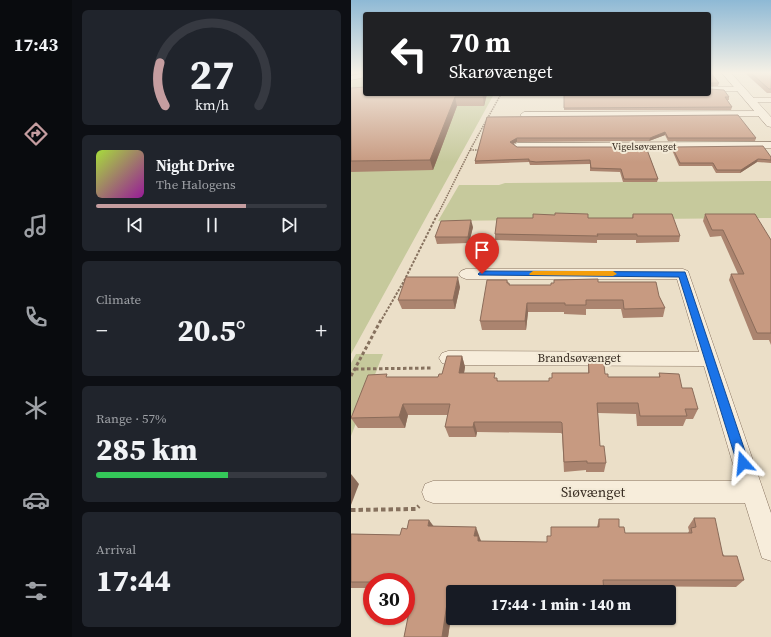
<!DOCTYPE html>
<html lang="en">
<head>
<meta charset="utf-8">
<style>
	body { margin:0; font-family:"Source Serif 4",serif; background:#20242c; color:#f1f3f6; height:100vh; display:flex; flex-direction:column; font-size:15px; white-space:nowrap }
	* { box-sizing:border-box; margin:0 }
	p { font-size:13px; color:#9ea1a6 }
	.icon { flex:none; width:22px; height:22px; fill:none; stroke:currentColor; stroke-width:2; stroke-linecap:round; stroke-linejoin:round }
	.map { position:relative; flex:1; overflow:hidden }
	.side { display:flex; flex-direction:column; gap:10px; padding:10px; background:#0d0f14; width:279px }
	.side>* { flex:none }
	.top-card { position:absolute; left:12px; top:12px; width:348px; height:84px; border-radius:4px; box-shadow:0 1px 3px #0004; background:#202124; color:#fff; overflow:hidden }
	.speed { position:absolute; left:12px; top:573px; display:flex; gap:8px; font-size:20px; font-weight:700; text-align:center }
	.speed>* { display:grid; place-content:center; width:52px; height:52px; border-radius:50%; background:#171b24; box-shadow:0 1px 3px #0004; line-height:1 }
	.speed .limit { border:6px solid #d22; background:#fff; color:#111 }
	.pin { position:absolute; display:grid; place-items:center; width:34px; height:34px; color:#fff; margin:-41px -17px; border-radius:50% 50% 50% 0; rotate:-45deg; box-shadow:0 0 4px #0007 }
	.pin .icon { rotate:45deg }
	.me { position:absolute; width:44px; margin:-22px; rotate:342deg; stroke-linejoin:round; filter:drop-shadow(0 0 3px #0008) }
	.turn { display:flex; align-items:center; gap:14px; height:84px; padding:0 20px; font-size:18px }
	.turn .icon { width:52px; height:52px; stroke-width:2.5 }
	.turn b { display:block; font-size:28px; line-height:34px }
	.big { font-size:30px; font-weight:800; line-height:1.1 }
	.side .widget { flex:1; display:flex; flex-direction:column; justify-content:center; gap:6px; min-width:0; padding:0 14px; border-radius:6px; background:#20242c }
	.side .dial { align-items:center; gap:0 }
	.dial svg { height:104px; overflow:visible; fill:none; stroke:#363941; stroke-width:7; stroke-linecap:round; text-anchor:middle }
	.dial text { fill:#f1f3f6; stroke:none }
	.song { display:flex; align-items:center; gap:12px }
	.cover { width:48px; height:48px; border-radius:6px; background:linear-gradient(135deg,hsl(80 70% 55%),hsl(300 70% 35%)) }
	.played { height:4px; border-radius:2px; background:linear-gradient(90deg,#c59da0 65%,#363941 65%) }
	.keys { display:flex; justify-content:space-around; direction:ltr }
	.heat { display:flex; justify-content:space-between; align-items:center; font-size:22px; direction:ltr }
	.charge { height:6px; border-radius:3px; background:linear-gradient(90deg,#34c759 57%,#363941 0) }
	.trip { position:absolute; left:95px; top:585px; width:230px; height:40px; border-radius:4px; background:#171b24; box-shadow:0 1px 3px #0004; font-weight:800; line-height:40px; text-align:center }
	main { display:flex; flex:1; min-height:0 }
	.tabs { display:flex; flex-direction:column; width:72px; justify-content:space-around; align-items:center; background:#090b0e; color:#9ea1a6 }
	.tabs .icon { width:28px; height:28px }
	.tabs .current { color:#c59da0 }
	.tabs b { font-size:18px; color:#f1f3f6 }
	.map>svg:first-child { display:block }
</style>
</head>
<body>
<main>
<nav class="tabs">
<b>17:43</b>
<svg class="icon current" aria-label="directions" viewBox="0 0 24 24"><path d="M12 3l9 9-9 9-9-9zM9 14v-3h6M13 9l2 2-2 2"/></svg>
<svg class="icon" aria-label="music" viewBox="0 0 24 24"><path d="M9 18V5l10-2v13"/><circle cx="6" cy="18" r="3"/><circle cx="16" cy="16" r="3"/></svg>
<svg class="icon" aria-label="phone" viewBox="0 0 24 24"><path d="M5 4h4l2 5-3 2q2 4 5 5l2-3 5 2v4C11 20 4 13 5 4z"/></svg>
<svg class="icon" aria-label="climate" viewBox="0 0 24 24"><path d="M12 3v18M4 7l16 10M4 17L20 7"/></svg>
<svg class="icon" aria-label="car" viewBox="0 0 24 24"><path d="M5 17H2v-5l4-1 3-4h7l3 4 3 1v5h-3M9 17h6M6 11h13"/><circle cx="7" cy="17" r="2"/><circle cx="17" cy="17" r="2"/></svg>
<svg class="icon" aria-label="filters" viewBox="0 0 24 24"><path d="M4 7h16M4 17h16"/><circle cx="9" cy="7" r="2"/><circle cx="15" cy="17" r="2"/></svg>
</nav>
<section class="side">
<div class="widget dial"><svg viewBox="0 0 100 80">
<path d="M14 69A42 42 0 1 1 86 69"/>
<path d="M14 69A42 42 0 0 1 10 36" stroke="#c59da0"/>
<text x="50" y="56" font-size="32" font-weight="700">27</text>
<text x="50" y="72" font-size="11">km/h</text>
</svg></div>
<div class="widget">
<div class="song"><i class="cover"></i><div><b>Night Drive</b><p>The Halogens</p></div></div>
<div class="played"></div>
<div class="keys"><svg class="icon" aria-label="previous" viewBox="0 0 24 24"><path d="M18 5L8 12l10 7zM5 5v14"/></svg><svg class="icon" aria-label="pause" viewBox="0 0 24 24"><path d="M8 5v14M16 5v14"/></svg><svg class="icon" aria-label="next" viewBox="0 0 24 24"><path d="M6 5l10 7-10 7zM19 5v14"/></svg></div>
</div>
<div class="widget"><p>Climate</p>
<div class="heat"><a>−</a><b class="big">20.5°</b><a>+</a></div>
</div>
<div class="widget"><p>Range · 57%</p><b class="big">285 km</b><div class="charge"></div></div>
<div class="widget"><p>Arrival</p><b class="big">17:44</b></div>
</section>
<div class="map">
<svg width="420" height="637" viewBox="0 0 420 637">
	<rect width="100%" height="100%" fill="#ebdfc8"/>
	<g fill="#c6c99c">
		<path d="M0,73H14V94H143L0,354Z"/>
		<path d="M420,181V218L87,221L108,185H148L154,183Z"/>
		<path d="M5,354H32L0,436V363Z"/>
	</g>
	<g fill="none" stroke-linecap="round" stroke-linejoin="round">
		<g stroke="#86715e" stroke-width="1">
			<g id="minor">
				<path d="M14,73V77L0,80V76Z"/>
				<path d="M358,87H390L394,89L390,91H358Z"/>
				<path d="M396,98H420V102H399L395,100Z"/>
				<path d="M412,111L415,112L416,114L415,116L173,118L169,115L173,112Z"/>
				<path d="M420,142V148L166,149L161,146L166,143Z"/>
				<path d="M115,269H332L337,271L420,513V561L411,558L394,503H82L74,500L71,492L74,484L82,481H387L353,366L97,365L91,363L88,358L91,353L97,351L348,352L326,279H115L110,277L108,274L110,271Z"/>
			</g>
		</g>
		<g stroke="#86715e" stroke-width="1">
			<path id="tertiary" d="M371,73H380L420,117V127L416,126Z"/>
		</g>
		<g stroke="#86715e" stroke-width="1.5" stroke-dasharray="1.5 1" stroke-linecap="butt">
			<path d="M119,150H130"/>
			<path d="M87,214L119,150L150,94"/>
		</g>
		<path stroke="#86715e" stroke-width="2" stroke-dasharray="2.5 1.5" stroke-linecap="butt" d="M31,319L53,281L87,213"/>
		<g stroke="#86715e" stroke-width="3" stroke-dasharray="3.5 2.5" stroke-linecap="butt">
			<path d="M4,369L81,368"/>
			<path d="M0,376L31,318"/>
		</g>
		<path stroke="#86715e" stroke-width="4" stroke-dasharray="4.5 3" stroke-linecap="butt" d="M0,510L65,509L68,506"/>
		<use href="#minor" fill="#f7eddb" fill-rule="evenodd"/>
		<use href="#tertiary" fill="#f7eddb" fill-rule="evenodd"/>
	</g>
	<g fill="#ab846f">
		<path d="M358,73L368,83L367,86H358Z"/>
		<path d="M394,73H420V93H416Z"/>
		<path d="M0,88L136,94L133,106H106L82,170L0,172Z"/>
		<path d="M213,94L378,97V100H376L381,107L380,110H213Z"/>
		<path d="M136,117L405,138L404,141H317L314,135L298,141L166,142L162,144L166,147H295L307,179L306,182H272L269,172L239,171V164L185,165H179L178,162L124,164V161Z"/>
		<path d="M321,147L420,160V163L406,162L389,173H365L361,166H328L321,150Z"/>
		<path d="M282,214L329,236L328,242L285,243V240H246V243L144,240V234L182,218L204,215L237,218H281Z"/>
		<path d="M354,214L420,240V345L418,340H402L378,280L380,274H387L370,236L359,237L352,221Z"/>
		<path d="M122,227L118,243L86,244L84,237Z"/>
		<path d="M156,280L157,283H158L159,285H200L247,282L308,296L314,308L312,317L272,318L270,309H235V315L213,314V312H177L175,330H131L129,321Z"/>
		<path d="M109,287L104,309H51L47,300Z"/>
		<path d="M111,356L114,367L113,373L145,378L147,381H198L201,378L237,373V356L257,377H308V373L331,388L347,409L342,419H335L332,426H286L285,414L247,413L249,446L255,463L253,472H235V470L213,472L211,434L210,433L126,432L125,437H98L94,427L97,415H57L54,428H7L0,418L37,377H87L91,374Z"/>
		<path d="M343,518L393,580L385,587L253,586V592H102V603L97,637H53L59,608H55V582H21V588H0V534L49,535L56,529L83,526L128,535V537L130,541L196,542L200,536L246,527L248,519L268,527L274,533H337L338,531L337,527Z"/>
	</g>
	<g fill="#8b6c5a">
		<path d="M132,94H136L133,106L132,97Z"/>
		<path d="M104,97L106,106L82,170L79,160Z"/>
		<path d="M314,132V135L298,141L299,138Z"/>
		<path d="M166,138V142L160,145L159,142Z"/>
		<path d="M407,159L406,162L389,173L390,170Z"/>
		<path d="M120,220L122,227L118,243L117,237Z"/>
		<path d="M107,277L109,287L104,309L102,300Z"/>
		<path d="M176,303L177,312L175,330L174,321Z"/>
		<path d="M111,356L114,367L111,384L108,373Z"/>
		<path d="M52,404L57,415L54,428L48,417Z"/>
		<path d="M123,422L126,432L125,437L122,427Z"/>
		<path d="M0,474L8,484L0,505Z"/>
		<path d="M78,520L84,528L77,526Z"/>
		<path d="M125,527L131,544L130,549L123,536Z"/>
		<path d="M98,590L102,595V603L97,637H91Z"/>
	</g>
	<g fill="#c79a81" stroke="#8b6c5a">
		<path d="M358,73H360L368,83H358Z"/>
		<path d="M400,73H420V89H418Z"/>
		<path d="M14,87V94H132V97H104L79,160L0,161V88Z"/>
		<path d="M358,89L373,90L378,97H374L381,107L213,108V94H358Z"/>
		<path d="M387,115L405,138H317L314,132L299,138H166L159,142L166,147H295L307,179H273L270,169L240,168L239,160L185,162L178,161V159L124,161L136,117Z"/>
		<path d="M412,146L420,157V160L407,159L390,170H366L362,163H329L321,147Z"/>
		<path d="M204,213L237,214V218H282V214H321L329,236H286V234H246L247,236L144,234L146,218H182V214L204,215Z"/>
		<path d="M354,214H404L420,240V333H406L380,274H393L372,230H361Z"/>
		<path d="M120,220L117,237H84L90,221Z"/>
		<path d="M55,277H107L102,300H47Z"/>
		<path d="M247,279V282H305L308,296L314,308L273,309L272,300H235V305H214V303H176L174,321H129L136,280H156V283H158V285H200V283H203V280Z"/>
		<path d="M96,356H111L108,373H144L143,378H146V381H198V378H201V373H238L237,356H252L254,374H257V377H309L308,373L328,374L331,388H341L347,409H334L336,416H289L287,403H246L249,446H253L255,463H236V461L213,462L211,423L210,422H123L122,427H94L99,404H52L48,417L0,418L17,375L36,374L35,377H87L88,374H91Z"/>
		<path d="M343,518H364L372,556H386L393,580H252L253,592H173V590H98L91,637H53L60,602H55V582H0V534L49,535L51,528L56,529L58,520H78L77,526L125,527L123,536H127V541L196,542V536H200V527H248V519H268V527H273L274,533H341L340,528L345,527Z"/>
	</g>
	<linearGradient id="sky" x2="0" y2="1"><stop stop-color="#8eb9d5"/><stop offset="0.45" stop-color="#f6f1e6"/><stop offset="1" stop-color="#f6f1e6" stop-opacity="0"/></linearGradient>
	<rect width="420" height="162" fill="url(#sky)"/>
	<path fill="#1a73e8" stroke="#114b97" d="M131,271L334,272L398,463L396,467L392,468L388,467L386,463L328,277L128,275L127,274Z"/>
	<path fill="#f59e0b" d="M182,271H262L266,274L262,276L179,275L178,274Z"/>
	<g text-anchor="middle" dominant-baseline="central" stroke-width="4" stroke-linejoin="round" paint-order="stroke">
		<g font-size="10" fill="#372b21" stroke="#f3ead7">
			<text x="293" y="146">Vigelsøvænget</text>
		</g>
		<g font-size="12" fill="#372b21" stroke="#f3ead7">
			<text x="228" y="358">Brandsøvænget</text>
		</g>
		<g font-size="14" fill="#372b21" stroke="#f3ead7">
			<text x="242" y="492">Siøvænget</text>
		</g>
	</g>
</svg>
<div class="speed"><div class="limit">30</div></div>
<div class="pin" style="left:131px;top:274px;background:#d93025"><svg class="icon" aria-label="arrive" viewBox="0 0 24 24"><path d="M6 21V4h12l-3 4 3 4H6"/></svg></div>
<svg class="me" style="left:392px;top:463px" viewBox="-20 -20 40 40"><path d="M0-17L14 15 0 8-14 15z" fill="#1a73e8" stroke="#fff" stroke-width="4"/></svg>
<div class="trip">17:44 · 1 min · 140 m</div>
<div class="top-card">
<div class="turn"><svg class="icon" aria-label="left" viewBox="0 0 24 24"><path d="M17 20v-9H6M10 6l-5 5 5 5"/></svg><div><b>70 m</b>Skarøvænget</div></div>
</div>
</div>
</main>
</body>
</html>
